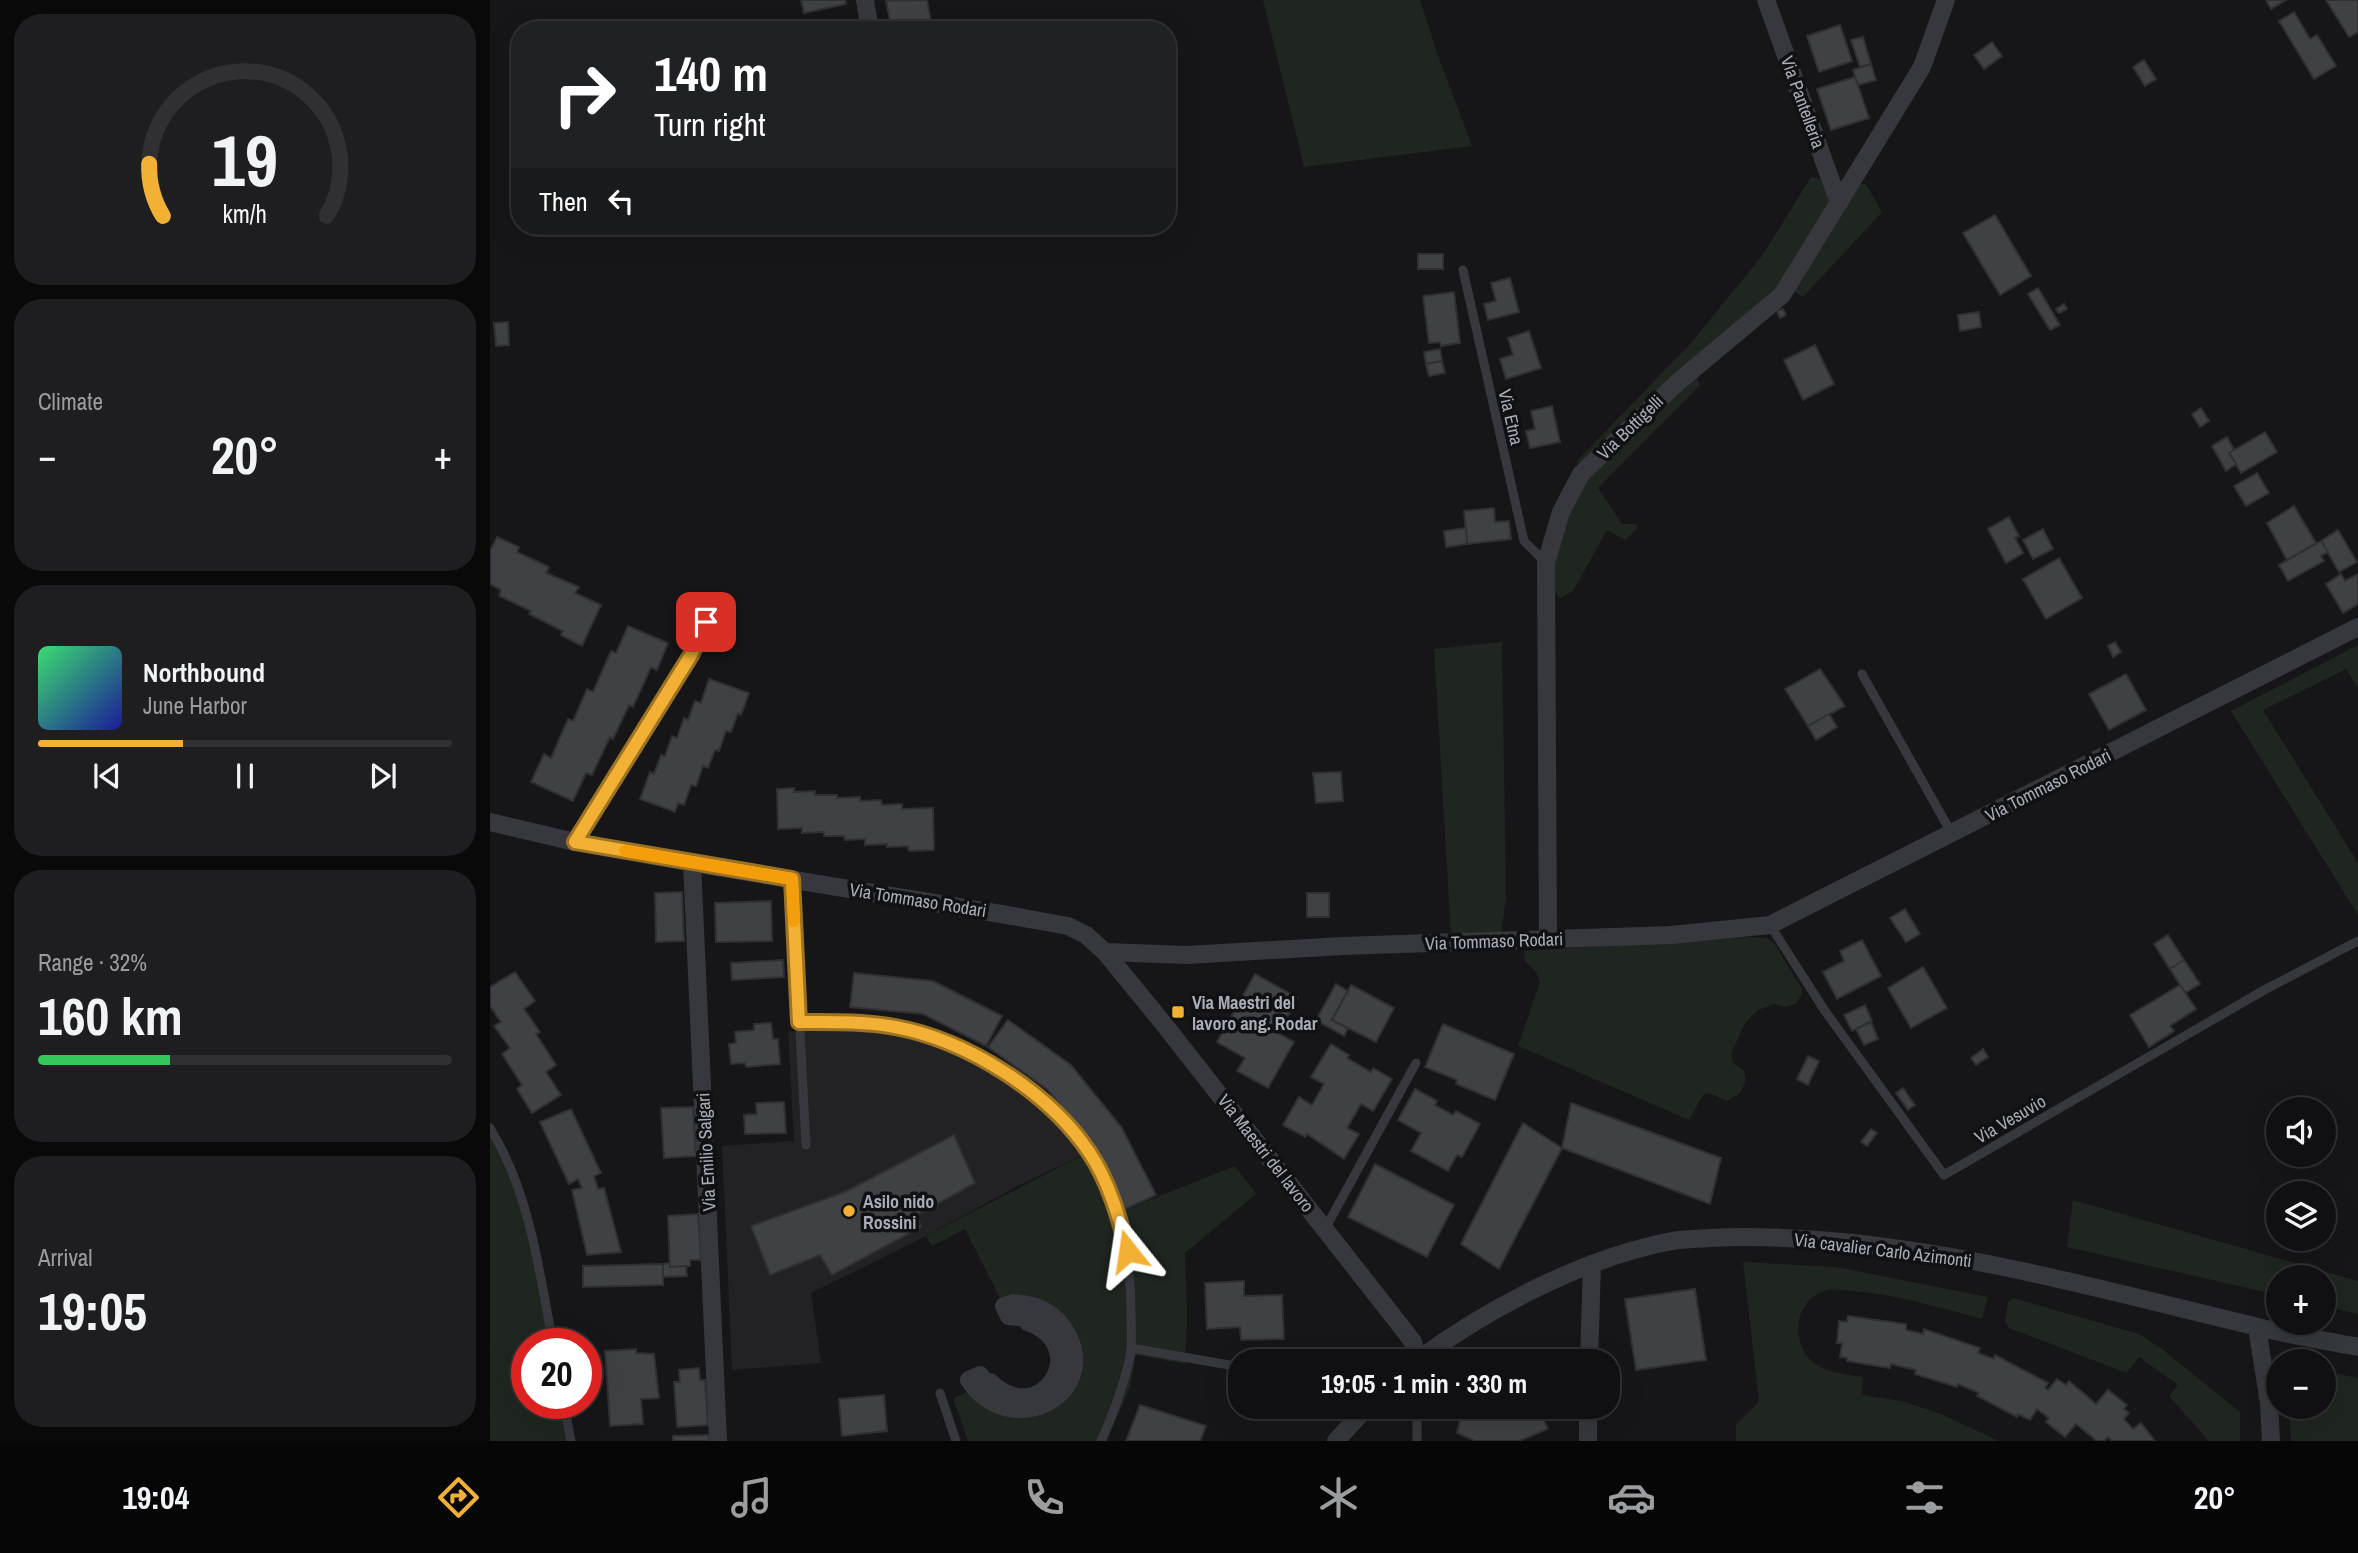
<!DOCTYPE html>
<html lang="en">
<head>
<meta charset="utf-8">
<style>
	body { margin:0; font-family:"Archivo Narrow",sans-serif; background:#1e1e20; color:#f1f3f6; height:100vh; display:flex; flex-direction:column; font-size:26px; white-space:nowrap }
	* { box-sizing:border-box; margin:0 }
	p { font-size:23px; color:#9c9d9f }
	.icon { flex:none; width:38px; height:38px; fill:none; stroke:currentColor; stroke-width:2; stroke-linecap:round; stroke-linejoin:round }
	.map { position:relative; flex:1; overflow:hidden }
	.drawer { display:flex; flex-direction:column; gap:14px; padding:14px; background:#09090a; width:490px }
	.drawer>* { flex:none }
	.guide { position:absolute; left:21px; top:21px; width:665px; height:214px; border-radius:28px; box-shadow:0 7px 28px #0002,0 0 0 2px #303032; background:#202124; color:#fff; overflow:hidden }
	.controls { position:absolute; left:1776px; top:1097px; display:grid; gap:14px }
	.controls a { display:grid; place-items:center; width:70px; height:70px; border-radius:50%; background:#101012; box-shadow:0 7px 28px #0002,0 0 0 2px #303032; font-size:35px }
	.speed { position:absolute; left:21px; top:1328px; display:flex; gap:14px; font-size:35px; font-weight:700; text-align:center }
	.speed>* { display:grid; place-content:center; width:91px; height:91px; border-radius:50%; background:#101012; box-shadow:0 7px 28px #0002,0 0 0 2px #303032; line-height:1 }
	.speed .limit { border:10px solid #d22; background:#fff; color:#111 }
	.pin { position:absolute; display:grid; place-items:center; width:60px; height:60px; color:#fff; margin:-30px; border-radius:14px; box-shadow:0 4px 10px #0006 }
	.me { position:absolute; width:77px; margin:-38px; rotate:345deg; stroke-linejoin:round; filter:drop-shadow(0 0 5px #0008) }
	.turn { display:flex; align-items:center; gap:24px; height:147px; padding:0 28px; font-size:32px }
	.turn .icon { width:91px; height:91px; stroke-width:2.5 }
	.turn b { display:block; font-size:49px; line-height:60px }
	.then { display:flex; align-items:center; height:66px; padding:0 28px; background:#0003; gap:14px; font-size:26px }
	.big { font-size:52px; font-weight:800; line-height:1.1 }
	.drawer .card { flex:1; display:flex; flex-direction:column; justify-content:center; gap:10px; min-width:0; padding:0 24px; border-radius:28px; background:#1e1e20 }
	.drawer .dial { align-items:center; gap:0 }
	.dial svg { height:182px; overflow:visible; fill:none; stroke:#303032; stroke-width:7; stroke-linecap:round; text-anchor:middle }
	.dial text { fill:#f1f3f6; stroke:none }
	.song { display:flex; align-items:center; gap:21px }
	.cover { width:84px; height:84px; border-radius:10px; background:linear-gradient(135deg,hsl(140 70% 55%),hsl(240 70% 35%)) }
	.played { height:7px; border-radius:4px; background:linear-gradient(90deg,#f2b134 35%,#303032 35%) }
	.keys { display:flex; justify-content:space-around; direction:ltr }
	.heat { display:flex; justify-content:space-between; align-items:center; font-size:38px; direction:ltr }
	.charge { height:10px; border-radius:5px; background:linear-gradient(90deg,#34c759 32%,#303032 0) }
	.trip { position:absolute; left:738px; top:1349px; width:392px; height:70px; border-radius:28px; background:#101012; box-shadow:0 7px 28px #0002,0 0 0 2px #303032; font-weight:800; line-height:70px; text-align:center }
	.tab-bar { display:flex; height:112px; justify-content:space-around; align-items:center; background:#060607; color:#9c9d9f }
	.tab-bar .icon { width:49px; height:49px }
	.tab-bar .selected { color:#f2b134 }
	.tab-bar b { font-size:32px; color:#f1f3f6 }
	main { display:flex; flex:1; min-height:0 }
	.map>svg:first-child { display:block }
</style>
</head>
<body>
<main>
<section class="drawer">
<div class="card dial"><svg viewBox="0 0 100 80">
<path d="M14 69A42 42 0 1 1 86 69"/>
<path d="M14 69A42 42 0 0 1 8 46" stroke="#f2b134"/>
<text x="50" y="56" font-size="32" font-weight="700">19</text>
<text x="50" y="72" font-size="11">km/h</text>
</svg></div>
<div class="card"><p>Climate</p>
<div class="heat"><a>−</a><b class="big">20°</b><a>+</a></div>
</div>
<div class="card">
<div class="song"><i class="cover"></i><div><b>Northbound</b><p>June Harbor</p></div></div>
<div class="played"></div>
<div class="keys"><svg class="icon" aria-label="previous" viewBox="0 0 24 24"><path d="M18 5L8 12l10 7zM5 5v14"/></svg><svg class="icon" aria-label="pause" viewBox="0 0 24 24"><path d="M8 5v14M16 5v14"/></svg><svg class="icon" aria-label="next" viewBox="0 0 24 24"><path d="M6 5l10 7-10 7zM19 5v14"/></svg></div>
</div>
<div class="card"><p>Range · 32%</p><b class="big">160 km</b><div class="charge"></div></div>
<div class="card"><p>Arrival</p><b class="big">19:05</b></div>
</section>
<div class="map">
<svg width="1868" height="1441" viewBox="0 0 1868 1441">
	<rect width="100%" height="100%" fill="#161618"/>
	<path fill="#222225" d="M375,1023L466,1045L519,1076L599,1152L528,1186L436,1236L321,1293L331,1363L242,1370L232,1146L304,1141L298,1032Z"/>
	<g fill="#1e261f">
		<path d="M773,0H930L947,53L982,146L814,167Z"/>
		<path d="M1321,177L1338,180L1346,203L1289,294L1091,474L1087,461L1200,344L1272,256Z"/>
		<path d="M1364,184H1376L1392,212L1313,297L1299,288Z"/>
		<path d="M1206,375L1210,385L1108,488L1132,524H1146L1148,527L1135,540L1117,530L1083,591L1070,598L1063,589L1059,575L1077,515L1096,478Z"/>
		<path d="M1012,642L1016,898L1011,934L961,936L944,649Z"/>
		<path d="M1868,645V688L1856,669L1773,710L1868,863V915L1741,711Z"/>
		<path d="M1258,937L1277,938L1284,943L1312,989V994L1306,1004L1295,1007L1284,1004L1268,1010L1255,1023L1241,1054L1244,1064L1254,1070L1256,1081L1250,1093L1237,1101L1219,1093L1213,1095L1199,1120L1028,1046L1050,982L1047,973L1035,961L1034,951Z"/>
		<path d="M0,1128L29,1188L63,1344H37V1404H74L81,1441H0Z"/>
		<path d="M599,1152L627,1213L745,1166L766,1194L695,1253L697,1318L695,1364L646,1355L640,1387L617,1441H478L463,1398L484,1389L558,1405L567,1319L514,1306L475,1229L442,1246L436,1236Z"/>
		<path d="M1583,1200L1868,1281V1314L1834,1306V1278H1788V1295L1577,1247Z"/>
		<path d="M1253,1262L1346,1267L1498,1297L1492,1319C1448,1307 1406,1294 1361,1291C1353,1290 1341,1288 1334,1291C1302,1302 1300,1348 1327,1365C1340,1374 1358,1374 1373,1377L1372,1395L1412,1401L1451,1414L1509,1441H1246V1425L1269,1402Z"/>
		<path d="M1523,1298L1649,1334L1672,1349L1750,1412V1441H1719L1679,1396L1688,1385L1649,1357L1637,1373L1519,1328L1515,1321L1518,1303Z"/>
		<path d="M1834,1371L1868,1378V1441H1801L1799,1407H1834Z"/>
	</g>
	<g fill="#404145" stroke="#303034" stroke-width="2">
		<path d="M311,0H355L356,4L314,13Z"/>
		<path d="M437,0L442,28L402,30L396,1Z"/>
		<path d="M1776,0H1796L1781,9Z"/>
		<path d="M1836,0H1868V32L1859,37Z"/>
		<path d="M1804,12L1820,39L1827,35L1846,66L1824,79L1789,21Z"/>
		<path d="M1350,25L1362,61L1329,72L1317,36Z"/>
		<path d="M1373,37L1381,64L1370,67L1361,40Z"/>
		<path d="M1502,42L1512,56L1494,69L1484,55Z"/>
		<path d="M1654,60L1666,79L1655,86L1643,67Z"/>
		<path d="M1381,64L1386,80L1368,85L1363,70Z"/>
		<path d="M1365,77L1379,118L1341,130L1327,89Z"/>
		<path d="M1505,215L1541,276L1510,295L1473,233Z"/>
		<rect x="928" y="254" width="25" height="15"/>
		<path d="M1020,278L1029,312L998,320L994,304L1006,301L1001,283Z"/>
		<path d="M1548,288L1570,325L1560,330L1538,294Z"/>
		<path d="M964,292L970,343L951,346L950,342L939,343L933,296Z"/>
		<path d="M1574,304L1577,309L1569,313L1566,309Z"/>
		<path d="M1293,309L1296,315L1290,318L1287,311Z"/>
		<path d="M1489,312L1491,327L1470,331L1468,315Z"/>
		<path d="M18,322L19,345L6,346L4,323Z"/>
		<path d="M1039,331L1051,368L1016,379L1010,359L1023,355L1018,338Z"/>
		<path d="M1325,345L1344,384L1313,400L1294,360Z"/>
		<path d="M950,349L952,361L936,364L934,352Z"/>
		<path d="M952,361L955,373L939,376L936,364Z"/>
		<path d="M1062,406L1070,442L1040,448L1036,431L1045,429L1041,411Z"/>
		<path d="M1711,408L1719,421L1710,427L1702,414Z"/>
		<path d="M1775,432L1787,452L1751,473L1739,453Z"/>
		<path d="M1737,437L1744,450L1739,453L1746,464L1736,471L1722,446Z"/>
		<path d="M1767,473L1779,493L1756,506L1744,486Z"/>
		<path d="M1804,506L1826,543L1797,560L1777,523Z"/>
		<path d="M1004,508L1005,522L1019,521L1021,539L977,544L974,511Z"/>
		<path d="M1519,517L1529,536L1525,538L1533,553L1516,563L1498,529Z"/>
		<path d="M976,528L977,544L956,547L954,531Z"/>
		<path d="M1553,529L1563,549L1543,559L1533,540Z"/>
		<path d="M1848,530L1867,562L1849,572L1831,541Z"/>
		<path d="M7,537L29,547L27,552L59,567L56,573L89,587L85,593L111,605L92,646L71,635L73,631L39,614L41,611L9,596L11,590L0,584V551Z"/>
		<path d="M1831,541L1838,552L1831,556L1834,561L1798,581L1789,565Z"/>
		<path d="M1569,558L1592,598L1556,619L1533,579Z"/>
		<path d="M1851,574L1855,581L1868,574V604L1853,613L1836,584Z"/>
		<path d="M138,626L178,643L167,670L161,667L143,707L139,705L123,739L120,737L102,775L96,773L83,801L41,782L54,754L61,758L78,719L83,721L97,689L103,692L121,651L126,653Z"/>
		<path d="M1625,642L1631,652L1623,657L1618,646Z"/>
		<path d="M1330,669L1355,706L1318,726L1295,689Z"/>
		<path d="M1636,674L1656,710L1619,730L1599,694Z"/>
		<path d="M219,679L259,693L251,715L248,713L241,732L236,731L229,751L225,750L218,768L213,766L206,786L201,785L194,805L188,803L185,812L150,799L160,772L164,774L171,755L175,756L182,736L187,738L194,718L198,720L205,701L211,703Z"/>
		<path d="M1339,714L1347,727L1326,740L1318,726Z"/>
		<path d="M851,772L853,801L826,803L823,773Z"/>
		<path d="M304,788V792L325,791V795H347V798L370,797V801L391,800L392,805L412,804V809L443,808L444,850L419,851L418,846L397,847V844L375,845V839L355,840L354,836H334V832L312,833V828L288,829L287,789Z"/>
		<path d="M192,892L194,941L166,942L165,893Z"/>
		<rect x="817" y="893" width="22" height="24"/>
		<path d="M281,901L282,941L226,942L225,903Z"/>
		<path d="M1415,909L1430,934L1416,942L1400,918Z"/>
		<path d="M1678,935L1694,960L1680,969L1664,944Z"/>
		<path d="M1372,940L1391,976L1347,999L1333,972L1354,961L1350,951Z"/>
		<path d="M293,960L294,977L242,980L241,963Z"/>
		<path d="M1694,960L1710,984L1695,993L1680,969Z"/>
		<path d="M1433,967L1457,1008L1421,1028L1398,988Z"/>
		<path d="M25,972L45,1001L34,1009L50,1032L46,1034L66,1065L56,1072L71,1095L42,1113L27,1089L32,1085L12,1054L20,1048L4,1026L11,1022L0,1006V987Z"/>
		<path d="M364,973L443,981L512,1016L496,1046L433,1014L360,1007Z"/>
		<path d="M765,974L808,998L788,1033L804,1042L778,1088L747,1071L755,1058L727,1042Z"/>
		<path d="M846,984L858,991L842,1020L858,1028L854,1036L826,1020Z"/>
		<path d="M861,985L904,1008L886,1042L842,1020Z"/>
		<path d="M1690,985L1706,1009L1680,1026L1684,1031L1659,1047L1640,1015Z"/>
		<path d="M1375,1005L1382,1021L1362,1031L1354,1015Z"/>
		<path d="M518,1020L581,1065L632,1128L666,1195L635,1209L604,1146L558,1090L498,1047Z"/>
		<path d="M1381,1022L1388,1039L1374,1045L1366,1029Z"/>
		<path d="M281,1023L283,1039H288L290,1064L256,1067L255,1063L241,1064L239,1044L246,1043L245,1032L264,1030V1024Z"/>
		<path d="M953,1024L1024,1054L1005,1100L966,1084L967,1080L935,1067Z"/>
		<path d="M841,1044L859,1055L857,1058L881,1072L883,1068L902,1079L883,1111L871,1104L857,1128L869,1134L854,1159L817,1134L815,1137L793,1125L809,1097L822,1105L834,1084L821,1077Z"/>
		<path d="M1493,1049L1498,1057L1486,1065L1481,1058Z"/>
		<path d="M1318,1056L1329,1061L1318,1085L1307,1079Z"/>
		<path d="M1413,1088L1425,1105L1418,1110L1406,1093Z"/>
		<path d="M925,1089L947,1101L945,1105L963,1115L966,1111L990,1124L972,1157L967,1155L958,1171L921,1151L931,1133L908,1120Z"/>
		<path d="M294,1102L296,1133L255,1134L254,1115L267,1114L266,1103Z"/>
		<path d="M1081,1103L1231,1158L1220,1204L1072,1148Z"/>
		<path d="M203,1107L206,1156L174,1158L171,1108Z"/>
		<path d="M81,1109L111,1173L104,1176L108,1189L114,1188L131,1252L97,1255L82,1190L92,1188L88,1179L79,1184L50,1122Z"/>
		<path d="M1033,1123L1072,1148L1009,1269L971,1244Z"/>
		<path d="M1381,1129L1387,1133L1377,1146L1371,1142Z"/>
		<path d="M464,1135L485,1183L427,1215L431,1227L342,1275L330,1255L280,1275L261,1226L357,1191Z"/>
		<path d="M885,1164L964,1205L937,1257L858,1217Z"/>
		<path d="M208,1214L211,1260H200V1266L180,1267L178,1216Z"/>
		<path d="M180,1263V1267L196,1266L197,1276L173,1277V1264Z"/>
		<path d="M173,1264V1285L93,1287V1266Z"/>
		<path d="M754,1281V1296L792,1295L794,1339L751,1340L750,1327L717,1329L715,1283Z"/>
		<path d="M1205,1289L1216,1360L1146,1370L1135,1299Z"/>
		<path d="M1358,1316L1416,1324V1330L1433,1334L1434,1329L1490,1348L1488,1353L1504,1359L1505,1355L1558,1383L1555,1388L1558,1390L1567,1379L1576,1385L1579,1381L1606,1404L1618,1390L1637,1405L1634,1409L1639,1413L1634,1419L1643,1429L1651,1423L1665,1441H1622L1618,1437L1614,1441H1607L1586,1424L1575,1437L1556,1422L1559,1418L1547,1409L1540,1420L1528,1414L1527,1417L1487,1396L1489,1393L1468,1384L1467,1387L1425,1374L1426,1370L1401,1364L1400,1368L1357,1361V1358L1350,1357L1352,1343H1347L1349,1321L1357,1322Z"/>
		<path d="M146,1349V1353L164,1354L169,1398L151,1399L153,1424L120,1426L115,1351Z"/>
		<path d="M209,1368L210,1380H215L218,1425L187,1427L184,1382H190L189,1370Z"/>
		<path d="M394,1395L397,1431L352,1436L349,1399Z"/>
		<path d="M650,1405L716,1426L710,1441H636Z"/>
		<path d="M973,1407H1048L1058,1429L1029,1441H985L967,1433Z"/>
		<path d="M219,1435V1441H183V1436Z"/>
	</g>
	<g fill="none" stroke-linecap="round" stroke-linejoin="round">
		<g stroke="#37383d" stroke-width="9">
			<path d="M973,270L1034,541L1056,563"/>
			<path d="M1372,674L1462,834"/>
			<path d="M302,879L316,1145"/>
			<path d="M1280,925L1335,1011L1454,1175L1776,989L1868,941"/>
			<path d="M308,1022C365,1022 412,1025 466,1045C484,1052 500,1063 516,1074C604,1131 641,1209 641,1313C641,1325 642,1338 641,1350C636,1381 624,1412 611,1441"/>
			<path d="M0,1128C40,1193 49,1270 63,1344"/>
			<path d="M835,1229L926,1063"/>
			<path d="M641,1348L751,1367"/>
			<path d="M450,1393L466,1441"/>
			<path d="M74,1404L81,1441"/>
			<path d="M927,1441V1407"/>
		</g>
		<g stroke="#37383d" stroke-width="18">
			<path d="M375,0L380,30"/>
			<path d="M1276,0L1349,203"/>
			<path d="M0,822L85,842L202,863L517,915L578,926L596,935L615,952L673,1023L910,1325L923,1342L927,1360"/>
			<path d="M85,842L201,655L216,622"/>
			<path d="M202,863L228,1441"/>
			<path d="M1058,939L1056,563L1071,512L1091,474L1188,382L1292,295L1432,67L1456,0"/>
			<path d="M615,952L697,955L852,946L1181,935L1280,925L1868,627"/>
			<path d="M523,1303C546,1304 565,1312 577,1334C610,1396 520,1441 479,1380L490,1375L495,1385L500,1382C552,1432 604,1346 538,1322L537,1318L519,1316L514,1306Z"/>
			<path d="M1767,1327L1779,1403L1781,1441"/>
			<path d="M925,1362C998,1308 1093,1258 1182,1241C1194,1239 1207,1239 1219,1238C1258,1236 1290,1237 1329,1240C1477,1251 1620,1292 1764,1326C1798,1335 1833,1340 1868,1347"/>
			<path d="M1099,1362L1102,1264"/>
			<path d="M846,1441L877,1407"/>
			<path d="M1098,1441V1407"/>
		</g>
	</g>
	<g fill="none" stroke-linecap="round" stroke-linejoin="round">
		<g stroke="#9d7322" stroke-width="18">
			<path id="route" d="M216,622L201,655L85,842L302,879L309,1022C340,1022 373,1021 405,1027C476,1040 558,1091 599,1152C619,1181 629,1218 638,1251"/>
		</g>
		<use href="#route" stroke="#f2b134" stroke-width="12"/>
		<path stroke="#f59e0b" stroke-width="12" d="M135,851L302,879L304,921"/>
	</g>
	<g fill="#f2b134" stroke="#111113" stroke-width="2.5">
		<rect x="681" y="1005" width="14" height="14" rx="3.5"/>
		<circle cx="359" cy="1211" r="7"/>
	</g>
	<g text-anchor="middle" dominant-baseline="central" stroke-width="7" stroke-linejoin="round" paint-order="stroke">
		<g font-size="18" fill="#a8adb8" stroke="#111113">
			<text transform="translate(1313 102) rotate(70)">Via Pantelleria</text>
			<text transform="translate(1021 417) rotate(77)">Via Etna</text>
			<text transform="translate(1140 427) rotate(-44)">Via Bottigelli</text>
			<text transform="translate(1558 785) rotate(-27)">Via Tommaso Rodari</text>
			<text transform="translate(428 900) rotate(9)">Via Tommaso Rodari</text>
			<text transform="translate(1004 941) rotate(-2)">Via Tommaso Rodari</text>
			<text transform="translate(1520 1119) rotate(-30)">Via Vesuvio</text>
			<text transform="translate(216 1152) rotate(-93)">Via Emilio Salgari</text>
			<text transform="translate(776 1153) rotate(52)">Via Maestri del lavoro</text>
			<text transform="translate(1393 1250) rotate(7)">Via cavalier Carlo Azimonti</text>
		</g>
		<g font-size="18" font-weight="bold" fill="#a8adb8" stroke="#111113" text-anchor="start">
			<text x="702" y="1002">Via Maestri del<tspan x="702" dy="21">lavoro ang. Rodar</tspan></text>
			<text x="373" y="1201">Asilo nido<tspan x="373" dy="21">Rossini</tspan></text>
		</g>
	</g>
</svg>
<div class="controls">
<a><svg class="icon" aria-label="sound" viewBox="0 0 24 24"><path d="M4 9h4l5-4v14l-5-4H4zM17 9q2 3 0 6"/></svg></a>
<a><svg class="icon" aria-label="layers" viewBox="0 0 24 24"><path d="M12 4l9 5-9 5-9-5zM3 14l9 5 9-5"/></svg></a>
<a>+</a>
<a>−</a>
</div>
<div class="speed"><div class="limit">20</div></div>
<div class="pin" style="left:216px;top:622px;background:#d93025"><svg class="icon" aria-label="arrive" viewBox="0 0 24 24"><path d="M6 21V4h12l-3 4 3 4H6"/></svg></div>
<svg class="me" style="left:638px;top:1251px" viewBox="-20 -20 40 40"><path d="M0-17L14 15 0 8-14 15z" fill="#f2b134" stroke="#fff" stroke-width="4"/></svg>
<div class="trip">19:05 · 1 min · 330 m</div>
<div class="guide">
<div class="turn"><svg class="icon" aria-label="right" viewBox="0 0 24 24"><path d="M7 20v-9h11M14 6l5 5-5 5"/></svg><div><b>140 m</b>Turn right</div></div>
<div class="then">Then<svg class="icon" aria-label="left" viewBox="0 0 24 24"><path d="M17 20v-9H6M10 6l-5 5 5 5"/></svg></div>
</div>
</div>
</main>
<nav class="tab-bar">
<b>19:04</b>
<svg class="icon selected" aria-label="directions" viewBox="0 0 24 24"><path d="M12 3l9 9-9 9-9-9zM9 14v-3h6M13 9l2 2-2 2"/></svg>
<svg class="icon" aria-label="music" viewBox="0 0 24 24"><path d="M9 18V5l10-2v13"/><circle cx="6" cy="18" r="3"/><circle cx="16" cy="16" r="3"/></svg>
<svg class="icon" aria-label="phone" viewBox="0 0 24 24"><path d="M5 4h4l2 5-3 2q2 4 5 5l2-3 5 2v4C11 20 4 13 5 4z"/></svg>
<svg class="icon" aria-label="climate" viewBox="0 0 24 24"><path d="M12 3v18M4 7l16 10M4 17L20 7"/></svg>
<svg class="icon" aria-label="car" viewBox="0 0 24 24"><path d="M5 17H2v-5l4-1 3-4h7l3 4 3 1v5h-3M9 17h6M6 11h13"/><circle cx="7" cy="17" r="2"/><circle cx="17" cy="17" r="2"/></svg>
<svg class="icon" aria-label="filters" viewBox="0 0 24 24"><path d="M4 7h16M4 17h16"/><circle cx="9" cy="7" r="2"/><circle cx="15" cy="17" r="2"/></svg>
<b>20°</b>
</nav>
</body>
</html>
